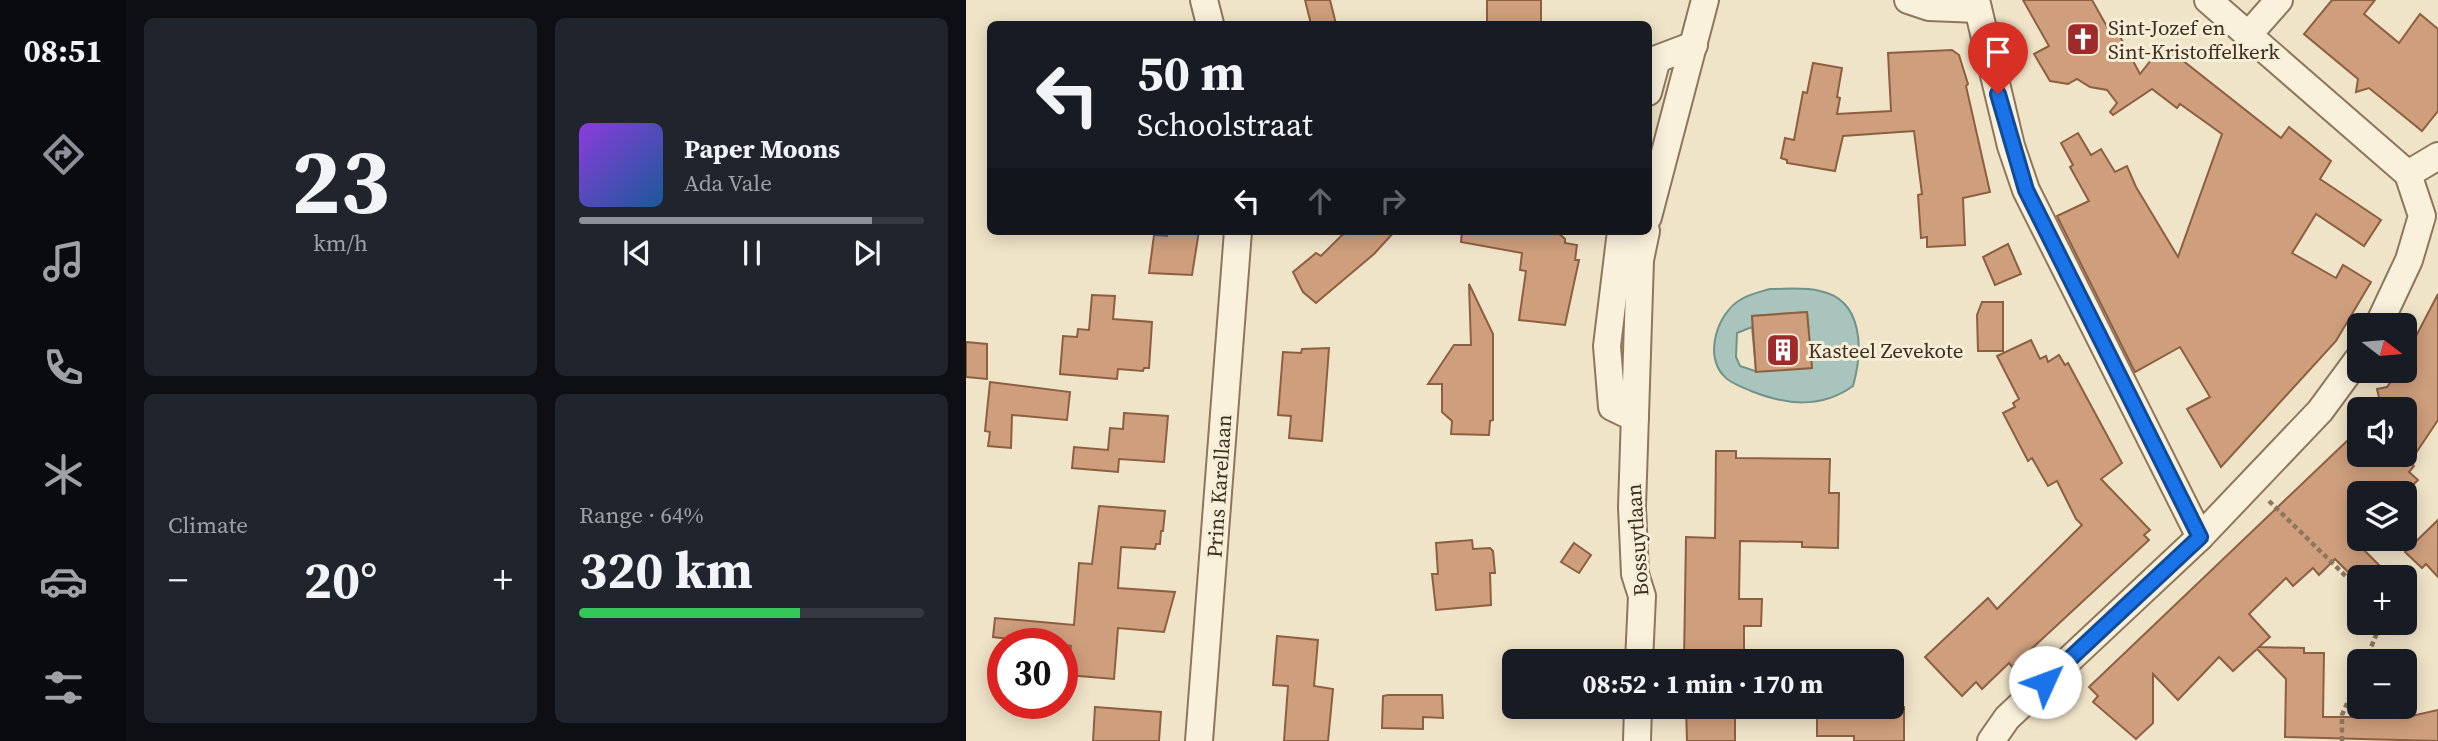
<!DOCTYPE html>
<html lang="en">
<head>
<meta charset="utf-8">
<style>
	body { margin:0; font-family:"Source Serif 4",serif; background:#20242c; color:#f1f3f6; height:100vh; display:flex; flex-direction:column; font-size:26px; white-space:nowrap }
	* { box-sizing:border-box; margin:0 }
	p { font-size:23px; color:#9ea1a6 }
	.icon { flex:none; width:38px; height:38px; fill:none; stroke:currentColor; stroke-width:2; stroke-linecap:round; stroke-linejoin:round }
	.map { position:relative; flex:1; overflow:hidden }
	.drawer { display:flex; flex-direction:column; gap:18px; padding:18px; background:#0d0f14; width:840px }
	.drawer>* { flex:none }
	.top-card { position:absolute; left:21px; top:21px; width:665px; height:214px; border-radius:10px; box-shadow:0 4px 18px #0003; background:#171b24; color:#f1f3f6; overflow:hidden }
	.needle { width:46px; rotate:106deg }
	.buttons { position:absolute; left:1381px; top:313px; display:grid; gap:14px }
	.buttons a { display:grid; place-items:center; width:70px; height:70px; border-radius:10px; background:#171b24; box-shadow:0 4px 18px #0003; font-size:35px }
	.speed { position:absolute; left:21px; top:628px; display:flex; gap:14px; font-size:35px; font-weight:700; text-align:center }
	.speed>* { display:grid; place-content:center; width:91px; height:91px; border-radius:50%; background:#171b24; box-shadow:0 4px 18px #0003; line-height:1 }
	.speed .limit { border:10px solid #d22; background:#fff; color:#111 }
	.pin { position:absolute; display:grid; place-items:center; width:60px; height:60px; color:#fff; margin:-72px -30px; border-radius:50% 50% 50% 0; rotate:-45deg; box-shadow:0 0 7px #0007 }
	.pin .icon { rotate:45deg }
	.me { position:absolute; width:77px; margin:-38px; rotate:47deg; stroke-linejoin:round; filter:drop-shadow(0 0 5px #0008) }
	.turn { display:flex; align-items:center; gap:24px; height:147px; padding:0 35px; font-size:32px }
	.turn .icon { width:91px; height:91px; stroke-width:2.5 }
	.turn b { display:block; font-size:49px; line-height:60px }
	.lanes { display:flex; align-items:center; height:66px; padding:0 35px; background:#0003; justify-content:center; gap:35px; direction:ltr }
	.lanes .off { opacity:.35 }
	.big { font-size:52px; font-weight:700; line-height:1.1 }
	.drawer .card { flex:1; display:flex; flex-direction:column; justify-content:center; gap:10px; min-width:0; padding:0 24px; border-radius:10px; background:#20242c }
	.drawer .dial { align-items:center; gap:0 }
	.dial b { font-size:91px; line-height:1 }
	.song { display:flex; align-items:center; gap:21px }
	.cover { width:84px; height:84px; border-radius:10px; background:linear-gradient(135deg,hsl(270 70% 55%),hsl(210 70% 35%)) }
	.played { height:7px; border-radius:4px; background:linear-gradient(90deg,#8c9099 85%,#363941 85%) }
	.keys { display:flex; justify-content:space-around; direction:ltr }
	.heat { display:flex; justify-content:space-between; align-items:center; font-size:38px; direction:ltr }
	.charge { height:10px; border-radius:5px; background:linear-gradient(90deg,#34c759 64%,#363941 0) }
	.drawer .tiles { flex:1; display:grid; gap:18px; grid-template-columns:repeat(2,1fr) }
	.trip { position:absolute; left:536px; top:649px; width:402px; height:70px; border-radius:10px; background:#171b24; box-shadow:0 4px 18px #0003; font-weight:700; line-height:70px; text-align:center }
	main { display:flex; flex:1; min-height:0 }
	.dock { display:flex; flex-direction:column; width:126px; justify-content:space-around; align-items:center; background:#090b0e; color:#9ea1a6 }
	.dock .icon { width:49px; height:49px }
	.dock .on { color:#8c9099 }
	.dock b { font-size:32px; color:#f1f3f6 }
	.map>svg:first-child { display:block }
</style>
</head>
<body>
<main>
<nav class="dock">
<b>08:51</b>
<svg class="icon on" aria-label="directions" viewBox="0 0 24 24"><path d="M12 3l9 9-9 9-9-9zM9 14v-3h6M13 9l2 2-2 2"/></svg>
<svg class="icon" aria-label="music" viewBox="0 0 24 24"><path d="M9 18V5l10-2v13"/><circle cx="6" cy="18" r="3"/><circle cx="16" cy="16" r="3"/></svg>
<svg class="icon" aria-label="phone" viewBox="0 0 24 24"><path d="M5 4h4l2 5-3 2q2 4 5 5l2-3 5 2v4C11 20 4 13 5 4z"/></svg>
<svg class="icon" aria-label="climate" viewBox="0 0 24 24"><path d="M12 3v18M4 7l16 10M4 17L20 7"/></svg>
<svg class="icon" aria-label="car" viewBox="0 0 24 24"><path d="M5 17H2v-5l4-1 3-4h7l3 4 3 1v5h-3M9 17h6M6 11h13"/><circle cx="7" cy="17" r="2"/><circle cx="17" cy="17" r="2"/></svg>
<svg class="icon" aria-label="filters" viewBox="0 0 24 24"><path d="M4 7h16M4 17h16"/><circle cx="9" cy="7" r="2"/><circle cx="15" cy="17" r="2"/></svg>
</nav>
<section class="drawer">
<div class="tiles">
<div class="card dial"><b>23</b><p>km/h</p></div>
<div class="card">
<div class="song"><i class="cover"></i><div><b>Paper Moons</b><p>Ada Vale</p></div></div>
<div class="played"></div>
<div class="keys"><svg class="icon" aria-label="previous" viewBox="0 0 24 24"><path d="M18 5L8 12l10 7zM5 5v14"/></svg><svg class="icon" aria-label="pause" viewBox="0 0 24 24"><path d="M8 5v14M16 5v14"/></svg><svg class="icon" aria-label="next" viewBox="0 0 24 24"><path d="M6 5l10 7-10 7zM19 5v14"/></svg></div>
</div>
<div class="card"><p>Climate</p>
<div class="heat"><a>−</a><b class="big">20°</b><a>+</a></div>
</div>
<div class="card"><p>Range · 64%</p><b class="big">320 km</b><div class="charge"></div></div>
</div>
</section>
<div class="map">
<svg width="1472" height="741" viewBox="0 0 1472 741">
	<rect width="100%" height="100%" fill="#f0e4c8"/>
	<path fill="#a9c4bc" stroke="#6f938a" stroke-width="2" fill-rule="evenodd" d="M804,289C821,289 838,287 854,291C898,300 897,351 887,386C855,409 820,405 785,391C776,387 763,383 757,375C738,354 752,313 774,300C783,294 794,292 804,289ZM841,312L846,368L790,371L786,316ZM786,327L790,370L789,371L774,366L770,357L771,333Z"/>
	<g fill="#cf9f7d" stroke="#8d5f41" stroke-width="2">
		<path d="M339,0H364L370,24H345Z"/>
		<rect x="521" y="0" width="54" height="24"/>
		<path d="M1057,0H1126L1144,32L1150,29L1174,74L1197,45L1315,138L1323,127L1365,161L1354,179L1415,220L1398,246L1350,214L1326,253L1370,278L1377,265L1405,282L1370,341L1255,467L1221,409L1244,397L1214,347L1169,372L1091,216L1123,201L1104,167L1107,165L1095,143L1112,133L1125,155L1135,149L1149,172L1161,166L1170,187L1212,257L1256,134L1214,104L1211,108L1186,89L1147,115L1144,112L1151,103L1141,90L1124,87L1111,79L1102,84L1084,81L1068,54L1083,46Z"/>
		<path d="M1366,0H1409L1398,14L1433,43L1454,14L1472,29V111L1456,131L1403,88L1390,92L1392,79L1338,34Z"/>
		<path d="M986,50L993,55L1002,84L1000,86L1024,192L997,198L999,245L961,247V237L955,238L952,195L956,194L948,131L877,136L869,171L821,163V160L815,158L819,138L828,140L837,92L841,93L847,63L876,68L871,97L874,98L871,114L925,111L922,53Z"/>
		<path d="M201,231H233L226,275L183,273L188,235L201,236Z"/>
		<path d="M386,231H429L408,254L350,303L337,292L327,272L350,253L355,256L376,235Z"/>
		<path d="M496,231H590L599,239V243L611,245L609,260H613L599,325L553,320L560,271L554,270L556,253L495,242Z"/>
		<path d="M1042,244L1055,274L1029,285L1017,257Z"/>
		<path d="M503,284L527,334V420L524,421L523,435L485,434L486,421L476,412V384H462L488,345H505Z"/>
		<path d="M1472,294V420L1444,462L1448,466L1443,472L1452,480L1438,494H1393V545L1413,565L1399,578H1393V583L1369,559L1353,575L1347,568L1327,586L1320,578L1283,614L1304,637L1293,647L1338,648V653H1358L1357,717H1441L1472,710V741L1319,737L1320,679L1291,649L1267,671L1253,657L1212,700L1187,674V723L1170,739L1127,702L1132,696L1123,687L1382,440L1393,455L1438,457V410H1416L1411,389L1421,387L1432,371H1438V359Z"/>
		<path d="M126,295L149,296L147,319L186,322L183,368H178L177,371L152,369L151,379L94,374L97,336L111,337L112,329L123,330Z"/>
		<path d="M1016,302H1037V351H1012L1011,315Z"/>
		<path d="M841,312L846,368L790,372L786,316Z"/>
		<path d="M1065,340L1074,359L1080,356L1082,362L1093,355L1099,365L1102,363L1156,463L1135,479L1184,530L1178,535L1183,540L1046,667L1043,663L1016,689L1010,682L996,696L959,657L1022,598L1031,609L1116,525L1110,519L1091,481L1082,486L1066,458L1062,461L1037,413L1049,407L1047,403L1053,399L1031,356Z"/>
		<path d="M0,342L21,344V379L0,377Z"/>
		<path d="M363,348L356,441L323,438L325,416L312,415L317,352L335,353L336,349Z"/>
		<path d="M24,382L104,392L101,420L46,415L45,448L22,446L24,432L19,431Z"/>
		<path d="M158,413L202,416L198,462L153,459L152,472L106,468L108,447L142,450L144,428L157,429Z"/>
		<path d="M750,451H770V458L864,459L863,493H873L872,548L836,547V542L774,541L773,599H796L795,626H778V653H768V662H718L720,537L749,538Z"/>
		<path d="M133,506L199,511L197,531H195L194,544H190L189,549L155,547L152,588L209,592L198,632L152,628L148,679L101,675L105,646L27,637L29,618L108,625L113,563L126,564Z"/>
		<path d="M1472,520V577L1460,564L1456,568L1439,552Z"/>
		<path d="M506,540L507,549L524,548L527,551L529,573H524L525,605L470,610L466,574H472L470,543Z"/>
		<path d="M608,543L625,555L613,573L595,562Z"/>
		<path d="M311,636L352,640L348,686L367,689L362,741H318L322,686L307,685Z"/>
		<path d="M422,695H476L477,718L457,717V729L416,728L417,696Z"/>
		<path d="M129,707L195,712L193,741H127Z"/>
		<path d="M720,707H769V741H721Z"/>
		<path d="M851,707H938V741H888V736H851Z"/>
	</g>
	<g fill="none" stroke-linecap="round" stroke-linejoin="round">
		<g stroke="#8d765c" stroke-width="30">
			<g id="minor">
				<path d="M238,0L244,24"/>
				<path d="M942,0L963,7L1012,9"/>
				<path d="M1010,0L1045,146L1060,190L1234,537"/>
				<path d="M1242,0L1442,174L1456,216L1443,260L1412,326"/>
				<path d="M1283,34L1313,0"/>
				<path d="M682,92L691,59L728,45"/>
				<path d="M1442,174L1472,156"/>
				<path d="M682,217L739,0"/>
				<path d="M655,231L641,346L646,407L669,418"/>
				<path d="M673,662L676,596L669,574L666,507L674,260L680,231"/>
				<path d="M233,741L272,231"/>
				<path d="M671,741L672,707"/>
				<path d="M1025,741L1041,718L1234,537L1354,411L1393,358"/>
			</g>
		</g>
		<g stroke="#8d765c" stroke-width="4.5" stroke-dasharray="5 3.5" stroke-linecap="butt">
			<path d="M1303,501L1393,589"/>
			<path d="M1399,662L1415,623"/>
			<path d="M1376,741V715L1393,676"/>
		</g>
		<use href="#minor" stroke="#faf1dc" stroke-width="26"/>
	</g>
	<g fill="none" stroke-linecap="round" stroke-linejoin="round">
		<g stroke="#114b97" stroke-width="18">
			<path id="route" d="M1032,94L1060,190L1234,537L1079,682"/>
		</g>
		<use href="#route" stroke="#1a73e8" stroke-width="12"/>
	</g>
	<defs>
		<g id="church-square" transform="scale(1.75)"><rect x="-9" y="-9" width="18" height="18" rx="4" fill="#9e2a2b" stroke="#f7eed8"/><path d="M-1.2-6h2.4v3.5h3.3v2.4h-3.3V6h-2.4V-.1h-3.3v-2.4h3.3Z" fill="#fff"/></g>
		<g id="building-square" transform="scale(1.75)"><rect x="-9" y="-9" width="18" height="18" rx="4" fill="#9e2a2b" stroke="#f7eed8"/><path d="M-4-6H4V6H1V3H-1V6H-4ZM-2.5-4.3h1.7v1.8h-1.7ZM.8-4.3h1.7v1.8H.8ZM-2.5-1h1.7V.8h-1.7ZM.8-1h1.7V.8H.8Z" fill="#fff"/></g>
	</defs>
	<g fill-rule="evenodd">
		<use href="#church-square" x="1117" y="39"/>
		<use href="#building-square" x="817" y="350"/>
	</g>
	<g text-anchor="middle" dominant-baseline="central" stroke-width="6" stroke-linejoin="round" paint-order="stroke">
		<g font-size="21" fill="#3d2e20" stroke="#f7eed8" text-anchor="start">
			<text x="1142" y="27">Sint-Jozef en<tspan x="1142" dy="24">Sint-Kristoffelkerk</tspan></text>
			<text x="842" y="350">Kasteel Zevekote</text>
		</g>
		<g font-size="21" fill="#3d2e20" stroke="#f7eed8">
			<text transform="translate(253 486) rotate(-86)">Prins Karellaan</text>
			<text transform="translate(671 540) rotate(-94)">Bossuytlaan</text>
		</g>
	</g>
</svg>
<div class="buttons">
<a><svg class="needle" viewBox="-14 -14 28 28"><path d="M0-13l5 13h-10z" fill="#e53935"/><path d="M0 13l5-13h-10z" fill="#9ea1a6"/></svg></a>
<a><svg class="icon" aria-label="sound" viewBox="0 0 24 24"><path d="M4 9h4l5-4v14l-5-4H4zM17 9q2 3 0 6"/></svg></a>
<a><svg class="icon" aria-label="layers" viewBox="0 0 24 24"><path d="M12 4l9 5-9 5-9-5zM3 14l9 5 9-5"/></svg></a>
<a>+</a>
<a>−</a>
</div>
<div class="speed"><div class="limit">30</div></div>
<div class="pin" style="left:1032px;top:94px;background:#d93025"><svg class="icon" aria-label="arrive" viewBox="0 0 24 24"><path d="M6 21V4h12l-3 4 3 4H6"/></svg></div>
<svg class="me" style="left:1079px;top:682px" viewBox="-20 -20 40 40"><circle r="19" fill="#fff"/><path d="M0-13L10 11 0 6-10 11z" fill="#1a73e8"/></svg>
<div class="trip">08:52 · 1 min · 170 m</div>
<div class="top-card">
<div class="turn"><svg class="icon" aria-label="left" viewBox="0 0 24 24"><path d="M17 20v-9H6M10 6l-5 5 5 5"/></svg><div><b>50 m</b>Schoolstraat</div></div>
<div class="lanes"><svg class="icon" aria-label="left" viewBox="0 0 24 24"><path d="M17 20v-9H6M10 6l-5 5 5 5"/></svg><svg class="icon off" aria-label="ahead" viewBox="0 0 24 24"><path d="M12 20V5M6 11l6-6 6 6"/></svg><svg class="icon off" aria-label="right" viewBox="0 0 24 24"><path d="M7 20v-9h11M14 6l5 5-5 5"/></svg></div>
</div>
</div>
</main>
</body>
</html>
